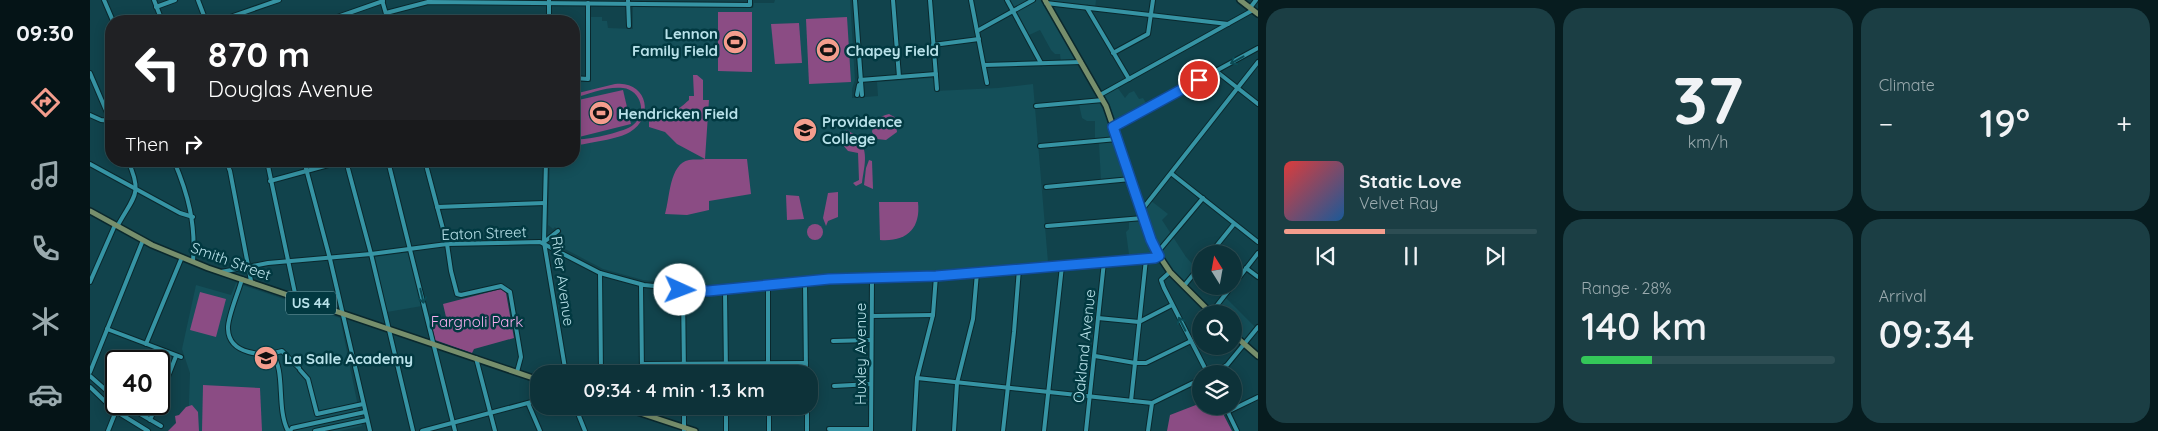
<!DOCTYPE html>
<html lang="en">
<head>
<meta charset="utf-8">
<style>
	body { margin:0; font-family:Quicksand,sans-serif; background:#1b3e44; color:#f1f3f6; height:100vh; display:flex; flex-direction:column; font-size:19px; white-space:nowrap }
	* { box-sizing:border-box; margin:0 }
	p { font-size:16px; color:#9aaaae }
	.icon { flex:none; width:28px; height:28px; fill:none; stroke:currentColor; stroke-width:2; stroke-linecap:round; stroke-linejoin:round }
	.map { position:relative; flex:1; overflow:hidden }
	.sheet { display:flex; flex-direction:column; gap:8px; padding:8px; background:#071c1f; width:900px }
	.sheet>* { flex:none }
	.banner { position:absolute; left:15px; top:15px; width:475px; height:152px; border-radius:20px; box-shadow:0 2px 12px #0003,0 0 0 1px #2d4d53; background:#202124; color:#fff; overflow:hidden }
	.needle { width:32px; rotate:349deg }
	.buttons { position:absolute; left:1102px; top:245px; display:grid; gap:10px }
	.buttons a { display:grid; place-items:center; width:50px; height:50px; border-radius:50%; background:#0d3239; box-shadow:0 2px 12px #0003,0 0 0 1px #2d4d53; font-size:25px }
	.speed { position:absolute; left:15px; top:350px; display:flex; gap:10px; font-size:25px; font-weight:700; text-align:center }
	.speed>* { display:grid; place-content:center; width:65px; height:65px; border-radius:50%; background:#0d3239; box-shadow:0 2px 12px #0003,0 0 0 1px #2d4d53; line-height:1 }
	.speed .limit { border:2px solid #111; border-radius:8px; background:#fff; color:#111 }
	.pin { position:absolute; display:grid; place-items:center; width:42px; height:42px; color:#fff; margin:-21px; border:2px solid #fff; border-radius:50%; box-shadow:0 1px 5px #0007 }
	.me { position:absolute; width:55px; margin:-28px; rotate:92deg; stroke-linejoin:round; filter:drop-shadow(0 0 4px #0008) }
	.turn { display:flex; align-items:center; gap:18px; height:105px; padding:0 20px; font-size:22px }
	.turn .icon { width:65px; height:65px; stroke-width:2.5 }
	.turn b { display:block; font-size:35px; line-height:42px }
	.then { display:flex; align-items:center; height:48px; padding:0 20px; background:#0003; gap:10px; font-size:19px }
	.big { font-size:38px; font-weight:600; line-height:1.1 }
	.sheet .widget { flex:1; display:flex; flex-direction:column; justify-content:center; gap:8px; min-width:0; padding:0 18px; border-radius:20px; background:#1b3e44 }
	.sheet .dial { align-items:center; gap:0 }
	.dial b { font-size:65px; line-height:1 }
	.song { display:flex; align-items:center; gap:15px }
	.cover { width:60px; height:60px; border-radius:8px; background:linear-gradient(135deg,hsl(0 70% 55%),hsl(210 70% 35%)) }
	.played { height:5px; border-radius:2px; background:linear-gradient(90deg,#f49d8d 40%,#2d4d53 40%) }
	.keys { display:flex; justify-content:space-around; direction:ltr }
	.heat { display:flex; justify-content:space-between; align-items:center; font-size:28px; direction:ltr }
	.charge { height:8px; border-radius:4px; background:linear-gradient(90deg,#34c759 28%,#2d4d53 0) }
	.sheet .tiles { flex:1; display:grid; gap:8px; grid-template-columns:repeat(3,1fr) }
	.widget:first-child { grid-row:span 2 }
	.trip { position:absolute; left:440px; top:365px; width:288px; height:50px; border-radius:20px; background:#0d3239; box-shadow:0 2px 12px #0003,0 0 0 1px #2d4d53; font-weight:600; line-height:50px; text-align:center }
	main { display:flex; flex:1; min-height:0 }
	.tabs { display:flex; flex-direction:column; width:90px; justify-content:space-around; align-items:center; background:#051417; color:#9aaaae }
	.tabs .icon { width:35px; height:35px }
	.tabs .on { color:#f49d8d }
	.tabs b { font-size:22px; color:#f1f3f6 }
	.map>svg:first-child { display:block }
</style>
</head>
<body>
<main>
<nav class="tabs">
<b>09:30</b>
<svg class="icon on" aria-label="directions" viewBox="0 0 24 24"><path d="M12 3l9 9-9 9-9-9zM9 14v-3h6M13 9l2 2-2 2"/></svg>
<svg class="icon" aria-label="music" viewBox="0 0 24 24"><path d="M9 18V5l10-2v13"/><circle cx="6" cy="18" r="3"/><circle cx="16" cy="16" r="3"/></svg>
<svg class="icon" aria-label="phone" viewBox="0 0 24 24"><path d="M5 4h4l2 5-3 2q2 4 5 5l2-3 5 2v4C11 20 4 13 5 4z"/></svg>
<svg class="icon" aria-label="climate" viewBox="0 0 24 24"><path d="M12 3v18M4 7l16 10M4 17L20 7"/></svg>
<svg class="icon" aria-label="car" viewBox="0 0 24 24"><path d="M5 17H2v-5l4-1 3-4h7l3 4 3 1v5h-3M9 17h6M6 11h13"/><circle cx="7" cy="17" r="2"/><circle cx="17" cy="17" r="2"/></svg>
</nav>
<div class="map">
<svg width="1168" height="431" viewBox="0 0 1168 431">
	<rect width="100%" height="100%" fill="#11434c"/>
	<g fill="#144f59">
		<path d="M685,0H760L765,80L762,89V98L788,96L787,82L841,78L844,79L845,91L908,88L943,84L958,262L837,272L741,274L612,287L553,280L513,269L473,248L470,243L471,234L465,227L463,229L458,225L460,161H484V82H501V17H512V21H517L518,28L543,29V7L663,8L664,3H684Z"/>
		<path d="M918,0H1006L1005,9L958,4L990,61L971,63L970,54H965L961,50L950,30L937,36Z"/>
		<path d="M1027,87L1035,98L1039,93L1044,91L1049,99L1053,98L1059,108L1023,128L1040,178L1011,182L1009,143L1005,142V121H997L992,118L989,104L1012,101L1010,96Z"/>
		<path d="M1060,200L1078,214L1072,220L1096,257L1107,269L1094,285L1070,259L1040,262L1036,232L1039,229V221L1052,219L1051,210Z"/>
		<path d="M320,252L332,306L297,312L285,257Z"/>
		<path d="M146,283L250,318L272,426L250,431H98L100,373L92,349L106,285L141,295Z"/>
		<path d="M1134,296L1167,329L1154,345L1144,336V314H1122Z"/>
	</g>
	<g fill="#8b4c84">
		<path d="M628,12H662V72L628,71Z"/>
		<path d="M757,17L761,82L719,84L716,19Z"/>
		<path d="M709,23L712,63L685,64L681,24Z"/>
		<path d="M603,75H607L613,80V100H619L615,159H657L661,194L619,201V210L597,215L575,214C580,198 579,164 599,160C604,159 610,160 615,159L587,144L575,132L559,127V118C569,103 576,112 589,108C592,107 596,102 599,100V96H604Z"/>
		<path d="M525,84C556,80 566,116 540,132C529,139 498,143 484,146V139C495,141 535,132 543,125C558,114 551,90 533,88C518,86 498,94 484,98V94Z"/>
		<path d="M533,90L541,124L485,138L484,101Z"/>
		<path d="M799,114L808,119L806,124L807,132L796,140L787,139L782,132C783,122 789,116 799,114Z"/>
		<path d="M756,130L766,135L765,138L769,139C779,153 774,167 772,183L766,186L763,183L769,180L768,153L758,151L753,145L758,137Z"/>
		<path d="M779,160L782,161L783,189L774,185L776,168Z"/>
		<path d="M748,192V217L738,221L736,226L733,218L738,193Z"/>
		<path d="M696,195L709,196L714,219L697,220Z"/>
		<path d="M789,202H828C831,229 816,242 790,240Z"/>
		<circle cx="725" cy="232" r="8"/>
		<path d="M411,289L416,293L424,338L384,349L382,353L345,340L341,321L356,317L353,304Z"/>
		<path d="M110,292L136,299L126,337L100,330Z"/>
		<path d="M113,385L170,388L172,431H112Z"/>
		<path d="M1111,403V406H1129L1142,431H1077L1080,415Z"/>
		<path d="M102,405L108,412L109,431H78L86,423L85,416L89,415L96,407Z"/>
	</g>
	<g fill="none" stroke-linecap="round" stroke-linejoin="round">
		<g stroke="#0a282d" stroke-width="6">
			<g id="minor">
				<path d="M14,0L23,21"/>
				<path d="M64,0L72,21"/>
				<path d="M108,0L116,21"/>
				<path d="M292,0L298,21"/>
				<path d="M538,0L539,26"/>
				<path d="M765,0L772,95"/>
				<path d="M803,0L809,77"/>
				<path d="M840,0L847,89"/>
				<path d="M881,0L897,83"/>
				<path d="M917,0L951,63"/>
				<path d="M956,3L1138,24"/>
				<path d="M66,7L85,0"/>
				<path d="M997,8L1039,79"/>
				<path d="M1160,8L1166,0"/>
				<path d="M296,13L338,2L660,5V0"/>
				<path d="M129,21L189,0"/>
				<path d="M236,21L293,1"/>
				<path d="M459,21V0"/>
				<path d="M887,31L943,0"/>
				<path d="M843,45L889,39"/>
				<path d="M1023,53L1058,34L1063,0"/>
				<path d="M894,65L991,62"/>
				<path d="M1126,71L1168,104"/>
				<path d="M0,73L21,122"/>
				<path d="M484,78L498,79V3"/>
				<path d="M770,80L846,74"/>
				<path d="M767,95L769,85"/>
				<path d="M1010,95L1163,10"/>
				<path d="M946,106L1013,100"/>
				<path d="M0,115L11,120L21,121"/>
				<path d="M1023,127L1168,48"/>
				<path d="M950,146L1027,139"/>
				<path d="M84,161C98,194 106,224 103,261"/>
				<path d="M136,161L140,171L161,281"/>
				<path d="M177,161L206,298"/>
				<path d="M214,161L240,259L280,431"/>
				<path d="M256,161L281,254L323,431"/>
				<path d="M298,161L365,431"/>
				<path d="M335,161L357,244L361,271L367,294L371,295L411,286L420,292L431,357L427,372"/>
				<path d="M456,161L454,242L476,374"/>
				<path d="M0,164L90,213L103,217"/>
				<path d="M336,165H357L366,161"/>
				<path d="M1082,174L1168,242"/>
				<path d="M180,181L253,161"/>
				<path d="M956,187L1041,179"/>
				<path d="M347,207L455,203"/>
				<path d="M1051,211L1168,62"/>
				<path d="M28,225C44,196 53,194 38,161"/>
				<path d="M957,226L1053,218"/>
				<path d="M454,242L468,231"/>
				<path d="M1067,253L1113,198"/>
				<path d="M1120,254L1144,224"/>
				<path d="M1156,268L1168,277"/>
				<path d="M131,272L178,263L281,254L357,244L450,242L510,273L554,285L614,291L739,279L846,276L1062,258L1069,256"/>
				<path d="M1080,272L1071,280L1074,288L1118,374"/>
				<path d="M510,273L511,374"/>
				<path d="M152,279C149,291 137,318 138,329C139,355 174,357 192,351L209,368"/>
				<path d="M715,281L716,374"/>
				<path d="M0,282L25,225"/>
				<path d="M1144,284L1168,253"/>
				<path d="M551,285L552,374"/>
				<path d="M678,285V374"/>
				<path d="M1094,286L1111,265"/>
				<path d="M635,289L636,374"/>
				<path d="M593,290L594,374"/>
				<path d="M1121,313L1142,286"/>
				<path d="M782,316L843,315"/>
				<path d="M1008,318L1049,322L1082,305"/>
				<path d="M17,329L91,357"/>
				<path d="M743,341L781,340"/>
				<path d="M56,344L92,257"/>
				<path d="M182,354C196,370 186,408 198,431"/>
				<path d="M1005,356L1045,363H1056L1101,341"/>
				<path d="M386,358L405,431"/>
				<path d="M552,364L716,363"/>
				<path d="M210,370L218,379L227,414L273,404"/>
				<path d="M0,372L53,240"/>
				<path d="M1122,374L1137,365L1168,327"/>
				<path d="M0,376L26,399"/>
				<path d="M827,378L1062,403L1111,379"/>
				<path d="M744,386L781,384"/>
				<path d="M0,387L24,410L58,431"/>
				<path d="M69,400L86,356"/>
				<path d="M1041,401L1056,259"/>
				<path d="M438,403L450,431"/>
				<path d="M33,404L71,426"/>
				<path d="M485,406L495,431"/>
				<path d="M553,406V414"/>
				<path d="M594,406V431"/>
				<path d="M636,406V431"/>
				<path d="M679,406V431"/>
				<path d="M717,406V431"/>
				<path d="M1135,406L1147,431"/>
				<path d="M1137,412L1168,397"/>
				<path d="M60,420L67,404"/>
				<path d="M739,429H781"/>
				<path d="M18,431L26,411"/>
				<path d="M200,431L202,428L275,412"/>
				<path d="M225,431L277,420"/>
				<path d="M332,431L449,400"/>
				<path d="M781,431L782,278"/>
				<path d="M824,431L827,378L843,315L846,276"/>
				<path d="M864,431L867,383L883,319L887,273"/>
				<path d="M913,431L924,332L929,269"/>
				<path d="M954,431L972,266"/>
				<path d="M996,431L1014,262"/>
				<path d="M1058,431L1062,403"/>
			</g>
		</g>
		<g stroke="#0a282d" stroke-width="8">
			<g id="major">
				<path d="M955,0L1016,106L1066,251L1080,272L1122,314"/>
				<path d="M1150,0L1168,14"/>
				<path d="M0,211L62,245L118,268L449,380"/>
				<path d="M1144,335L1168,356"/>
				<path d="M529,406L605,431"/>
			</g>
		</g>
		<use href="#minor" stroke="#3694a4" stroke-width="4"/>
		<use href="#major" stroke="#778f6c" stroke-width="5"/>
	</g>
	<defs><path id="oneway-shaft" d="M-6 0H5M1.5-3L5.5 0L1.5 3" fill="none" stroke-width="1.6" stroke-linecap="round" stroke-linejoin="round" transform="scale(1.25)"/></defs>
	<g stroke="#0c4b55">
		<use href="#oneway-shaft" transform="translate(1147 60) rotate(151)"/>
		<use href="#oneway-shaft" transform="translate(332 296) rotate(77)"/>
		<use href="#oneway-shaft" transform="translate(1092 324) rotate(-117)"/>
	</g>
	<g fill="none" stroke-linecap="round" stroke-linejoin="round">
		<g stroke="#114b97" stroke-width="12">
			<path id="route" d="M590,290L618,291L739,279L846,276L1065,258L1069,256L1061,240L1023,127L1109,80"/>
		</g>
		<use href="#route" stroke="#1a73e8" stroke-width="9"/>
	</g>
	<defs>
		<g id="stadium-disc" transform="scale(1.25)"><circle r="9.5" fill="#f49d8d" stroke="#023941"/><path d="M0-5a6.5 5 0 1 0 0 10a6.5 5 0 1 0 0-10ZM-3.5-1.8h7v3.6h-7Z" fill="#111"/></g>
		<g id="university-disc" transform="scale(1.25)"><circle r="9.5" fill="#f49d8d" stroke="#023941"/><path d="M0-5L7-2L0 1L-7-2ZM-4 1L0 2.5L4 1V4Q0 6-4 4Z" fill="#111"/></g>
		<g id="school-disc" transform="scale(1.25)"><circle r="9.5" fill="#f49d8d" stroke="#023941"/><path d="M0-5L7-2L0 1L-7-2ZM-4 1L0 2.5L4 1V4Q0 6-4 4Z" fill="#111"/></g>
	</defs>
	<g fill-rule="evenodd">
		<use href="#stadium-disc" x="645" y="42"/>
		<use href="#stadium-disc" x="738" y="50"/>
		<use href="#stadium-disc" x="511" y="113"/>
		<use href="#university-disc" x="715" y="130"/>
		<use href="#school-disc" x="176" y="358"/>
	</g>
	<g text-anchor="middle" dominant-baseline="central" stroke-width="5" stroke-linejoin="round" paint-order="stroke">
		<rect fill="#023941" stroke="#82afb7" stroke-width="1" x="196" y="291.5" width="50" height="23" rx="4"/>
		<g font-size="14" font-weight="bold" fill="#b9e2ea">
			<text x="221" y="303">US 44</text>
		</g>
		<g font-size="15" font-weight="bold" fill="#b9e2ea" stroke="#023941" text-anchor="start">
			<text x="628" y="33" text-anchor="end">Lennon<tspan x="628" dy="17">Family Field</tspan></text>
			<text x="756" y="50">Chapey Field</text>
			<text x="528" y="113">Hendricken Field</text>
			<text x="732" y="121">Providence<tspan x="732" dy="17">College</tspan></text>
			<text x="194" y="358">La Salle Academy</text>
		</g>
		<g font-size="15" fill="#b9e2ea" stroke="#023941">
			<text transform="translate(394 233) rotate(-2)">Eaton Street</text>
			<text transform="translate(141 261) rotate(20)">Smith Street</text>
			<text transform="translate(473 281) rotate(82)">River Avenue</text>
			<text transform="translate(994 346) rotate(-84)">Oakland Avenue</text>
			<text transform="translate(770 354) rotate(-90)">Huxley Avenue</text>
		</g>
		<g font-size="15" fill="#f9afef" stroke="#023941">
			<text x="387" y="321">Fargnoli Park</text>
		</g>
	</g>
</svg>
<div class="buttons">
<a><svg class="needle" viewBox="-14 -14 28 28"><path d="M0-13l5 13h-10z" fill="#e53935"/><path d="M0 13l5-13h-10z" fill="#9aaaae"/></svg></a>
<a><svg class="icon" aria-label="search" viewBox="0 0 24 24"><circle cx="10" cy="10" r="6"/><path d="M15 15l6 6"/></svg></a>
<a><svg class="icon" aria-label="layers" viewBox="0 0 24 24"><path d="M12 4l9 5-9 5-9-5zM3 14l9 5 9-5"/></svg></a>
</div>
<div class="speed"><div class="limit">40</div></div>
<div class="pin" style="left:1109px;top:80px;background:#d93025"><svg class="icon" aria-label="arrive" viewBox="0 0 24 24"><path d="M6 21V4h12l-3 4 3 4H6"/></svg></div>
<svg class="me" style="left:590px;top:290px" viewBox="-20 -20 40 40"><circle r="19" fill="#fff"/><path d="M0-13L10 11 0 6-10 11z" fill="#1a73e8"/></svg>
<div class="trip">09:34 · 4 min · 1.3 km</div>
<div class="banner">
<div class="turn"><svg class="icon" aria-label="left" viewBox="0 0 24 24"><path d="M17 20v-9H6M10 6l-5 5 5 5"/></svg><div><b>870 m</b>Douglas Avenue</div></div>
<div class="then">Then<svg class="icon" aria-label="right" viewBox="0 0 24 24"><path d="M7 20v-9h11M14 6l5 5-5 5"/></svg></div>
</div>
</div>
<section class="sheet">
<div class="tiles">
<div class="widget">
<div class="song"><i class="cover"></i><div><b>Static Love</b><p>Velvet Ray</p></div></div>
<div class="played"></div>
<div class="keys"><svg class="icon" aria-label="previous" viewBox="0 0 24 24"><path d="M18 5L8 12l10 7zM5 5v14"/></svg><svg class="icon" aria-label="pause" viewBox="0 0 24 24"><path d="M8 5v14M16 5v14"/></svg><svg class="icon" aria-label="next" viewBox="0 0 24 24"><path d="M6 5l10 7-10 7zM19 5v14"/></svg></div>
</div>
<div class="widget dial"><b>37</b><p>km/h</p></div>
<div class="widget"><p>Climate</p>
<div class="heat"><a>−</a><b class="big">19°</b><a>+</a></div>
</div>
<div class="widget"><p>Range · 28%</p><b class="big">140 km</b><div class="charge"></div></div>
<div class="widget"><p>Arrival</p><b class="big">09:34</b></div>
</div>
</section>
</main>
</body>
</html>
